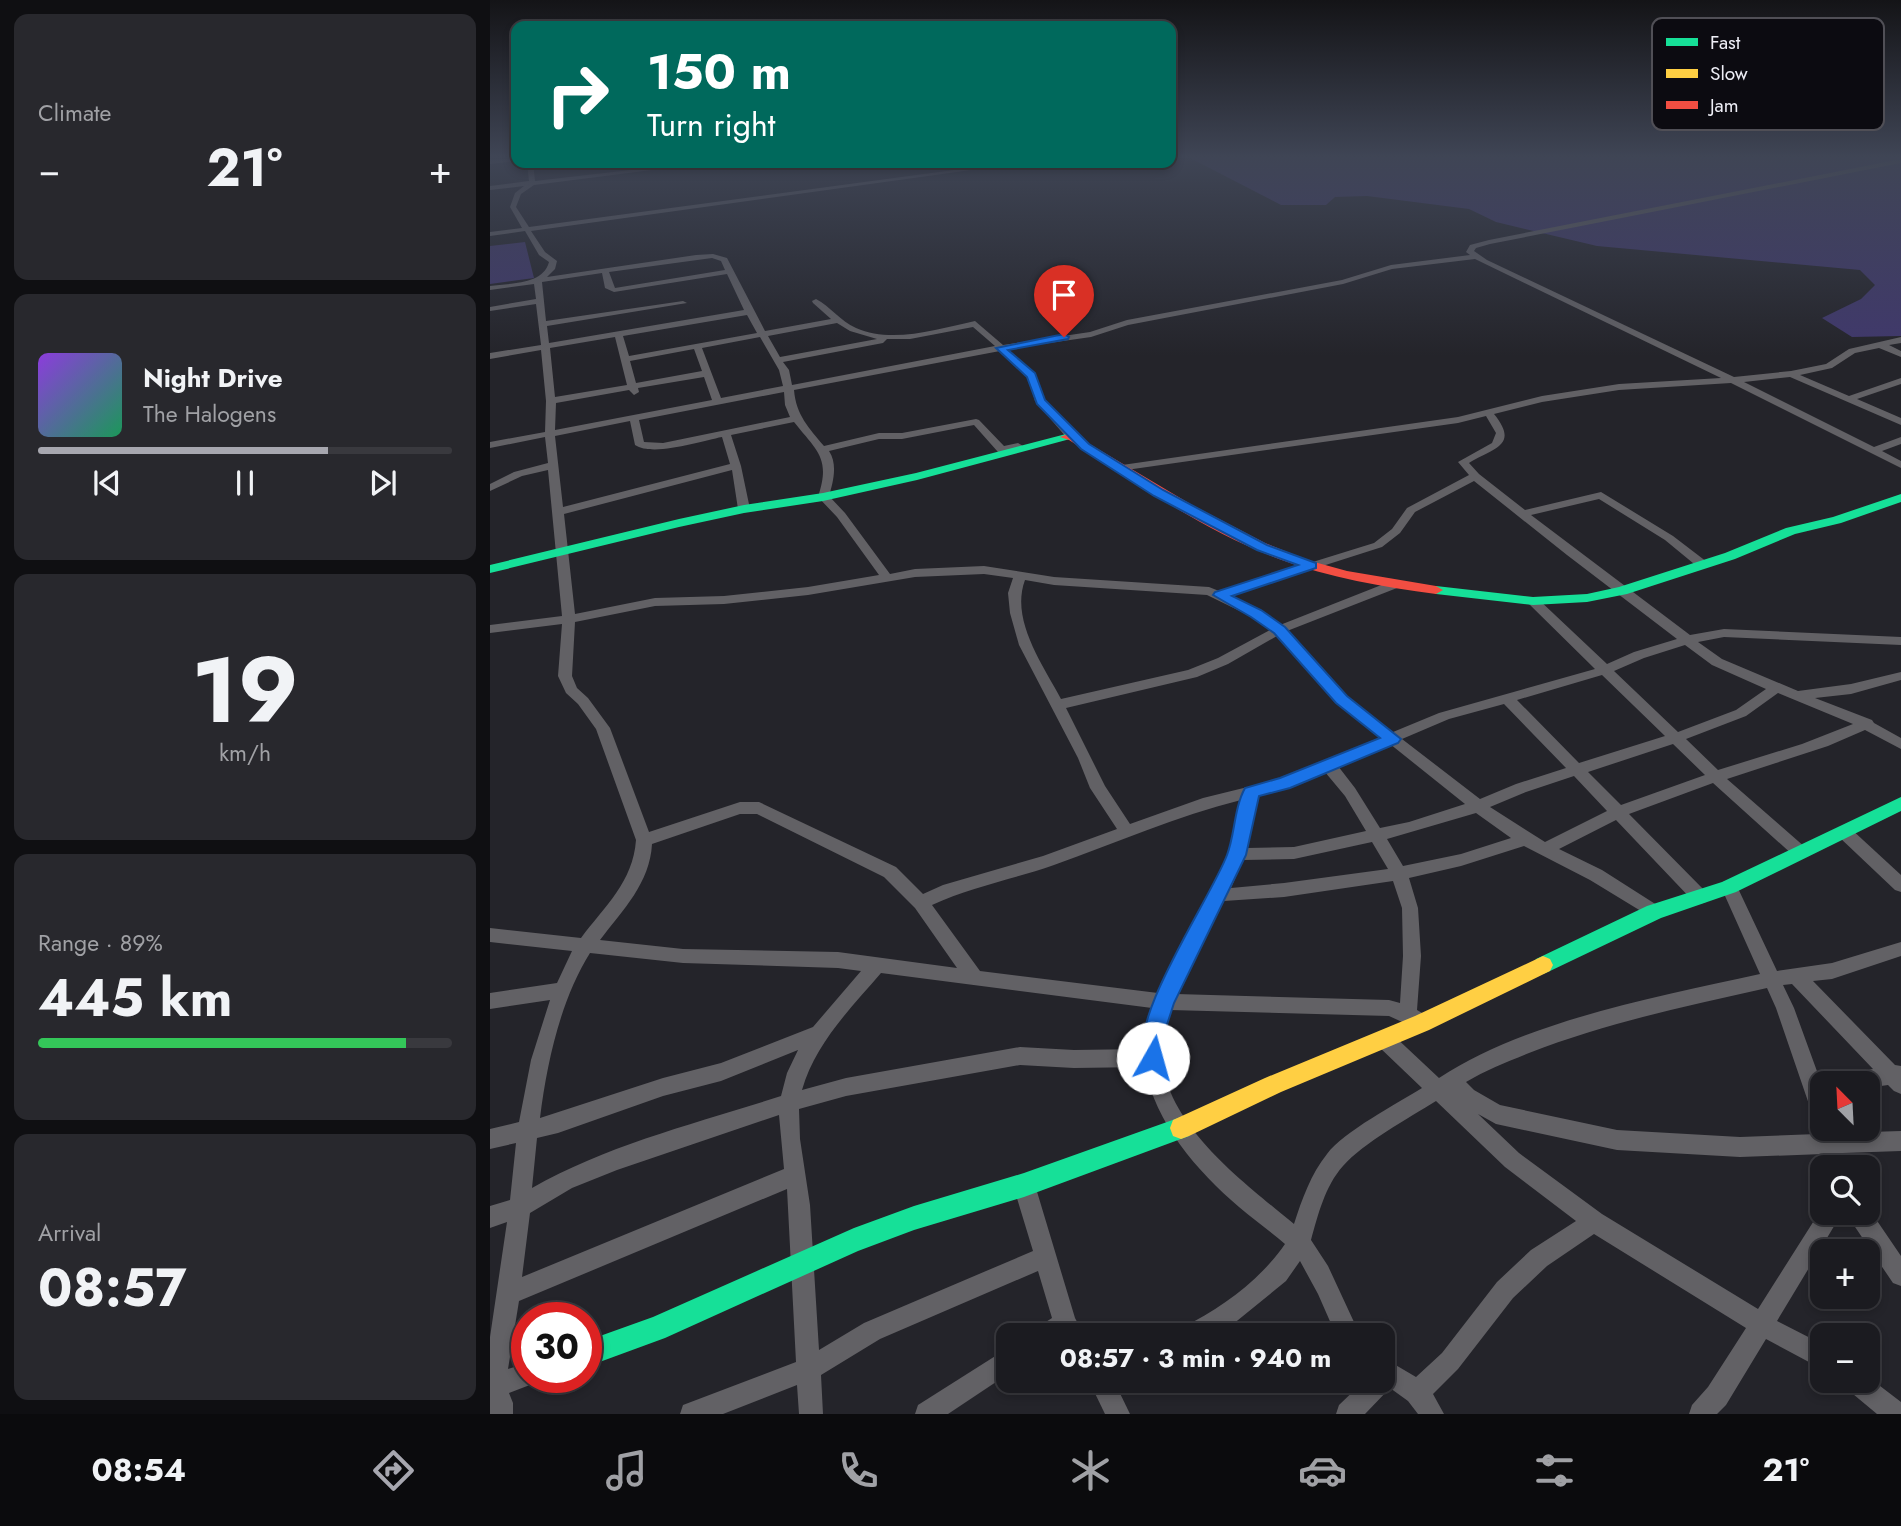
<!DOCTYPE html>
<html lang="en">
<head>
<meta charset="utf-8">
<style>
	body { margin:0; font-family:Jost,sans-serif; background:#28282d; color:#f1f3f6; height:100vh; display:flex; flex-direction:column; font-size:26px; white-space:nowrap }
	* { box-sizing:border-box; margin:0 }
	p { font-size:23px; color:#a0a1a5 }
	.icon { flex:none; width:38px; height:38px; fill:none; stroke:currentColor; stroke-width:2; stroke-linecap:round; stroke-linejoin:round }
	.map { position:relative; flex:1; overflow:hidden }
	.sheet { display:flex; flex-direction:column; gap:14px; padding:14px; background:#0f0f12; width:490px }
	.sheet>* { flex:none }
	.banner { position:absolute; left:21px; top:21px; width:665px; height:147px; border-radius:14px; box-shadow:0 4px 10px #0003,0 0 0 2px #39393e; background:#00695c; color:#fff; overflow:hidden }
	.needle { width:46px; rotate:336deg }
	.fabs { position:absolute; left:1320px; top:1071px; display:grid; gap:14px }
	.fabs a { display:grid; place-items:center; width:70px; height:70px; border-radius:14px; background:#1b1b20; box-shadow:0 4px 10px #0003,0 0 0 2px #39393e; font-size:35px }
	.speed { position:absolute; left:21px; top:1302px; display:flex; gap:14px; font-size:35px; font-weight:700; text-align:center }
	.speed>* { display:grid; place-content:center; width:91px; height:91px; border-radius:50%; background:#1b1b20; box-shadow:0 4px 10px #0003,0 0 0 2px #39393e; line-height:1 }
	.speed .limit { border:10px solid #d22; background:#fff; color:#111 }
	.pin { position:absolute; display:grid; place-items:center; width:60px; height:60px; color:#fff; margin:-72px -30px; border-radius:50% 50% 50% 0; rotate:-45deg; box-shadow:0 0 7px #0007 }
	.pin .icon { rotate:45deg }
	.me { position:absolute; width:77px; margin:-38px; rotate:7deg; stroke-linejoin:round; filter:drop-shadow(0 0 5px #0008) }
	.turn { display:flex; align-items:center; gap:24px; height:147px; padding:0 21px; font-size:32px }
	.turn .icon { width:91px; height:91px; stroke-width:2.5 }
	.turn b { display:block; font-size:49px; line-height:60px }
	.big { font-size:52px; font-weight:700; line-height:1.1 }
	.sheet .card { flex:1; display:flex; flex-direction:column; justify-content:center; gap:10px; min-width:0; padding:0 24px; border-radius:14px; background:#28282d }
	.sheet .dial { align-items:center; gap:0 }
	.dial b { font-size:91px; line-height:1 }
	.song { display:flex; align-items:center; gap:21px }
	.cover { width:84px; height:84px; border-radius:10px; background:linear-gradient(135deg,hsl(270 70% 55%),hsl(150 70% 35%)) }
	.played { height:7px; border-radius:4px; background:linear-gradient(90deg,#a7a7af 70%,#39393e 70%) }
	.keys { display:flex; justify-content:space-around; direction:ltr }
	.heat { display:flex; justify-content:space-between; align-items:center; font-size:38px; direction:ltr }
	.charge { height:10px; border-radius:5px; background:linear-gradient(90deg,#34c759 89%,#39393e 0) }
	.trip { position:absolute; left:506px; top:1323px; width:399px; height:70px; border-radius:14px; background:#1b1b20; box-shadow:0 4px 10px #0003,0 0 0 2px #39393e; font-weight:700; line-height:70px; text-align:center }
	.dock { display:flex; height:112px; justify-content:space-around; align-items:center; background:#0b0b0d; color:#a0a1a5 }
	.dock .icon { width:49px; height:49px }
	.dock .active { color:#a7a7af }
	.dock b { font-size:32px; color:#f1f3f6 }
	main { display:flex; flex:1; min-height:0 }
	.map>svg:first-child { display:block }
</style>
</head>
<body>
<main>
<section class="sheet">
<div class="card"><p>Climate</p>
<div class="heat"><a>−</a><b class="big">21°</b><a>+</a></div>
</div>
<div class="card">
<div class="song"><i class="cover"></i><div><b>Night Drive</b><p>The Halogens</p></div></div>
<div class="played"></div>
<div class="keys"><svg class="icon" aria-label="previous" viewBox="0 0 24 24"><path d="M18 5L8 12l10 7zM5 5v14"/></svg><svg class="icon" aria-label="pause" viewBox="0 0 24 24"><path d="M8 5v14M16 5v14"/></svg><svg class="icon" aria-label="next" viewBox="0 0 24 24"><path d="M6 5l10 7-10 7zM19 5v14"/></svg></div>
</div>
<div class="card dial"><b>19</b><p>km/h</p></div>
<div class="card"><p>Range · 89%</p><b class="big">445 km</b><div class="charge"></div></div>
<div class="card"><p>Arrival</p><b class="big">08:57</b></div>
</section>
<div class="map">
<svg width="1411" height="1414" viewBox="0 0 1411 1414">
	<rect width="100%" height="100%" fill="#24242a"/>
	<g fill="#40386c">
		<path d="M700,158H1411V336L1362,337L1332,318L1371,299L1385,285L1370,270L1107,246L1006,222L979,209L877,196L845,197L836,205H791Z"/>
		<path d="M35,242L44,278L0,284V246Z"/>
	</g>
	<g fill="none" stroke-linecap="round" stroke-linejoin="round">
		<g fill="#626165" fill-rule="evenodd">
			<path d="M26,158V161L0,164V160Z"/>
			<path d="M1411,159V163L1000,244L986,248L984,251L997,260L1244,377L1301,371L1336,364L1359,349L1411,337V343L1399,345L1411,351V357L1389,348L1365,353L1342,368L1310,375L1359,396L1411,378V384L1367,399L1411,418V425L1300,377L1254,382L1384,447L1411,437V444L1392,451L1411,461V468L1241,383L1129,390L1052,402L1004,414C1030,446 1003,448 979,463L989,474L1035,510L1111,492L1183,536L1217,562V568H1209L1175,540L1109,499L1041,515L1200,635L1234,629L1411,637V645L1234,637L1208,642L1232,659L1308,691L1361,684L1411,672V680L1361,694L1325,698L1382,720L1384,723L1411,738V749L1375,730L1338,746L1237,779L1316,848L1318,852L1316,856L1310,858L1304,856L1223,783L1139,814L1216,892L1218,897L1216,902L1210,904L1204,902L1126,820L1069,849L1112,870L1170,907L1173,912L1170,917L1164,919L1100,880L1034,846L971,866L919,878L928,908L931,956L927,1010L939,1017L941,1023L939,1029L932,1031L899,1016L680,1010C676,1024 672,1038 672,1053C673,1124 755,1183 804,1224C812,1199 821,1174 837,1154C853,1132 908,1103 932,1088L887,1045L885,1039L887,1033L894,1030L901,1033L949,1078C1038,1020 1167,997 1270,974L1231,887L1233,882L1239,880L1245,882L1287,971L1342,963L1411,942V956L1342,979L1323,981L1405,1065L1411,1066V1094L1404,1091L1398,1085L1377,1088V1083H1341L1344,1077L1383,1069L1302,984L1293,985L1304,1008L1332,1085V1129H1346L1347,1133L1411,1131V1151L1353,1153L1357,1167H1337L1333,1154L1250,1157L1127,1150L1006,1124L988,1114L1029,1153L1112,1214L1268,1309L1332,1208V1213H1352L1287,1321L1332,1344V1369L1276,1339L1236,1405L1227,1414H1199L1202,1405L1218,1387L1256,1328L1104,1234L1057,1266L1023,1298L968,1369L943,1394L954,1414H928L918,1401L900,1388L875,1414H846L849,1405L874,1381H892V1357L926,1377L952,1353L1007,1282L1041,1250L1086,1221L1015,1167L946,1101C919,1118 873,1143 853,1166C835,1186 828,1215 821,1240L838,1266L870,1335H846L828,1294L810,1261L796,1281L737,1329L725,1335H689L693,1327C732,1308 770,1280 795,1244C780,1231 764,1220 749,1207C707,1171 665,1123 655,1067L584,1068L530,1065L356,1096L309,1109L310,1139L320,1205L329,1350L374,1323L543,1251L523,1185L527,1178L534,1174L541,1178L545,1185L585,1318L594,1335H544L548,1327L562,1318L548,1271L390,1339L331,1375L333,1414H309L307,1385L233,1414H190L193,1405L306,1362L297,1189L29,1301L18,1369L37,1363V1377H48L45,1383L19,1393L23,1403V1414H0V1337L17,1222L0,1228V1206L20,1200L26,1143L0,1149V1129L29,1122L41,1060L60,1000L0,1009V993L67,983L82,951L0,942V928L91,938C115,906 143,882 146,840L106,729L88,704L76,693L68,676L72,624L0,633V625L72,616L58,470L32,476L0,491V484L24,472L58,463L55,437L0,448V442L55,432L56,401L51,350L0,359V353L51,345L46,304L0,311V307L46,299L44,284L0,290V286C20,283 53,285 59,262L49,255L35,231L0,236V232L32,228L20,207L25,193L34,186L0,190V186L39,181L37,163H43L45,181L201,163H217L44,185L31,194L26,207L39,227L516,163H531L41,231L55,252L67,261L65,269L57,277L206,255L223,254L237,258L275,331L341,319L323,303L322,301L326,299C340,306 350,321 366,328C402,344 448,329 485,321L513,345L600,332L637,320L852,280L901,265L980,255L976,252L980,245L999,240ZM222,258L231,261L235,270L125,288L119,272ZM985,259L1231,378L1129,384L1052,396L968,417L625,466L624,468L629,471L968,423L996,416L1006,433L1002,443L968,462L979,475L917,508L902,529L884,543L729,591L719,587L564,577L494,566L425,569L400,574L355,513L339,496C343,483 348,464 339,451L389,439H412L484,425L508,452H516L533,446L528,443L514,446L489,420L486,419L412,433H389L334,446C319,428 306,415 304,390L510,351L538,376L545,401L577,438L581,439L586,436L555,400L545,373L518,349L601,337L638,325L853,284L902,269ZM112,273L115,288L124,292L237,274L254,310L59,343L57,326L197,303L193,301L56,321L52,282ZM257,315L267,333L139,356L133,336ZM347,323L360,331L387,339L290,357L278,336ZM483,327L505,346L302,385L299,370L293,362L393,343L397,339H420ZM125,337L137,385L65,397L60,348ZM270,337L289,370L293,386L231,398L212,348ZM204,349L212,371L146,383L140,361ZM214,377L222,400L65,430L66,403L139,390L144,395L149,392L148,388ZM294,392L295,405L300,417L173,443L154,442L149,420ZM140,421L145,445C163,457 211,441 232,437L240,464L73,507L65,436ZM304,422C327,451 341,458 328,497L347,517L389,575L318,587L234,596L165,598L85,614L74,514L242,470L248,509L250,511H258L260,509L251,466L241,435ZM984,481L1077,555L1187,639L1144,652L1117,664L1047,598H1039L1037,601L1039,604L1105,669L949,713L903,732L857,696L797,631L907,588L909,585L907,582H899L790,625L770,611L739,596L892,547L910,533L925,512ZM494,574L523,578L518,593L520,613L529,645L588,758L600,788L627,829L553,856L453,885L433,894L406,867L269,802H250L159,832L120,728L98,698L87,688L82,676L85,622L165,606L234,604L318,595L425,577ZM535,580L564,585L717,595L762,617L780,630L728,658L698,670L571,699C553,665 520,620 535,580ZM787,636L847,702L891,737L790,779L713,798L640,824L615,786L576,708L707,677L738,664ZM1195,645L1222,665L1276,689L1246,710L1188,732L1124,671L1154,658ZM1112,675L1175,736L1089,763L1027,700ZM1288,693L1363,724L1312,744L1228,770L1196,739L1256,716ZM1014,704L1076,768L1026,784L990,799L912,739L959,719ZM900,744L975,804L919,822L890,828L865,788L848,766ZM1183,744L1215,775L1131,805L1098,772ZM835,772L855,796L876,831L804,847L757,848L768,795L799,787ZM1084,776L1117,811L1055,842L1000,807L1036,792ZM751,800L741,847L730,877L668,993L490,971L442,905C481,887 524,879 564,865C626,843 687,816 751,800ZM986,813L1021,838L971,854L913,866L897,839ZM250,814H267L394,877L425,908L467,968L348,952L193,949L110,940C133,910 160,883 162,844ZM882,842L898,869L794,883L741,888L753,860L804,859ZM903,881L912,908L913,956L910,1003L899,1000L686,994L734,901L794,897ZM100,953L193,963L348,968L371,971L323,1027L231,1063L173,1078L50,1118C57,1063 70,1001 100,953ZM391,973L662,1008L655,1033L653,1049L584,1050L530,1047L356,1078L312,1090C325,1044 360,1009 391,973ZM1277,988L1286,1008L1322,1113L1325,1120L1330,1122L1326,1129L1327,1134L1250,1137L1127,1130L1010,1105L984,1090L976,1082C996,1070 1017,1062 1039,1053C1116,1023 1196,1006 1277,988ZM308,1050L297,1073L291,1096C208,1123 119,1144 42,1188L47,1138L68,1133L173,1096L231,1081ZM289,1115L294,1169L32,1277L40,1213L82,1188L127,1170Z"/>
			<path d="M1354,826L1360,828L1411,875V892L1405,890L1348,836L1346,832L1348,828Z"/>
			<path d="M1377,1206L1411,1256V1286L1403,1283L1361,1221L1358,1213H1377Z"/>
			<path d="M518,1348V1374L458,1414H425L428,1405Z"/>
			<path d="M1377,1376L1411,1402V1414H1387L1357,1389L1353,1381H1377Z"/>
			<path d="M599,1381H624L640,1414H615Z"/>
		</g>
		<g fill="#16e098" fill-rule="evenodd">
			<path d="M576,434L580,435V439L427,480L333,501L254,513L189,527L0,573V565L189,519L254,505L333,493L426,473Z"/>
			<path d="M1411,494V502L1351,523L1305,534L1245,559L1137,594L1097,602L1043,605L946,594L939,590L946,586L1043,597L1097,594L1129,587L1235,553L1296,528L1343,517Z"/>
			<path d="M1411,797V811L1246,892L1171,918L1060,971L1053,974L1046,971L1043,965L1046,959L1157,906L1232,882Z"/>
			<path d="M691,1117L699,1120L702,1128L699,1136L534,1197L424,1230L368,1251L175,1338L96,1367V1341L163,1317L364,1228L424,1206L534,1173Z"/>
		</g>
		<path fill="#ffcf43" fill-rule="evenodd" d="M1053,956L1060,959L1063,965L1060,971L939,1030L791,1092L699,1136L691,1139L683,1136L680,1128L683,1120L775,1078L925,1016Z"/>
		<path fill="#f24e42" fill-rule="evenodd" d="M581,433L702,505L775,543L817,560L857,571L946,586L953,590L946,594C893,587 840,578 789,559C714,531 646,483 579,440L570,437Z"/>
	</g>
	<linearGradient id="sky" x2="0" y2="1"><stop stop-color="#141417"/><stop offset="0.44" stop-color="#3f4555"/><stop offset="1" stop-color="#3f4555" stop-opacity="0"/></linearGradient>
	<rect width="1411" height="356" fill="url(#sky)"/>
	<path fill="#1a73e8" stroke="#114b97" stroke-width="2" d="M574,334L579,337L578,339L518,350L545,373L555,400L599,444L673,490L777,545L826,563V568L742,596L771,610L795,627L857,696L911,739L908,743L800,788L769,796L756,855L684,1003L674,1034L673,1058L670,1065L663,1068L655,1065C635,1022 720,900 737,855C745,834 744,808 755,788L790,778L890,738L846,703L784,633L761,617L723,595L725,592L808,565L767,550L664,496L591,449L547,404L537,377L506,348Z"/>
	<rect x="1162" y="18" width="232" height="112" rx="10" fill="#0c0b11" stroke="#504f56" stroke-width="2"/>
	<rect x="1176" y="38" width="32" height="8" fill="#16e098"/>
	<rect x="1176" y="69" width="32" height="9" fill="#ffcf43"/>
	<rect x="1176" y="101" width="32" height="8" fill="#f24e42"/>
	<g font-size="19" fill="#eeeef6">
		<text x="1220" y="49">Fast</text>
		<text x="1220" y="80">Slow</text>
		<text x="1220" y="112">Jam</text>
	</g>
</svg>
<div class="fabs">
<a><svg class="needle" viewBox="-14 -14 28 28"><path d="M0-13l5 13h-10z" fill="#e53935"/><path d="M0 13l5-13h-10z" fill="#a0a1a5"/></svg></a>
<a><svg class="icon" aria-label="search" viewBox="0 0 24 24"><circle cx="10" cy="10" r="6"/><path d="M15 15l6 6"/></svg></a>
<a>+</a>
<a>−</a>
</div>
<div class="speed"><div class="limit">30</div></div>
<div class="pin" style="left:574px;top:337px;background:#d93025"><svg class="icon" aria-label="arrive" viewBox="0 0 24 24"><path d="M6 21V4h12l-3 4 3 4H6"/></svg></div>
<svg class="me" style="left:663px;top:1058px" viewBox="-20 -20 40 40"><circle r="19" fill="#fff"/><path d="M0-13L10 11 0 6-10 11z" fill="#1a73e8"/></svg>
<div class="trip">08:57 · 3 min · 940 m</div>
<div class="banner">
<div class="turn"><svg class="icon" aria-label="right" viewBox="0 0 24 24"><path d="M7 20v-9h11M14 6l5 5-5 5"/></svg><div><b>150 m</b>Turn right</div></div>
</div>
</div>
</main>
<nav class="dock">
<b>08:54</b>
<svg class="icon active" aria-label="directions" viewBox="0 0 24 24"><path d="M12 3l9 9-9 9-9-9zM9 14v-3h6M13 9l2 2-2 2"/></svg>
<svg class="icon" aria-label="music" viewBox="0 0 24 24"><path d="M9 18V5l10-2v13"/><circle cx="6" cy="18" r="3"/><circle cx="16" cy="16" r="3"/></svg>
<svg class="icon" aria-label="phone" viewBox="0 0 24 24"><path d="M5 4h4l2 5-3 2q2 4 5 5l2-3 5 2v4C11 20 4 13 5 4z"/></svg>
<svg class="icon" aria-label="climate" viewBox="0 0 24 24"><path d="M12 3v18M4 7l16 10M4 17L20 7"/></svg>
<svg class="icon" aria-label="car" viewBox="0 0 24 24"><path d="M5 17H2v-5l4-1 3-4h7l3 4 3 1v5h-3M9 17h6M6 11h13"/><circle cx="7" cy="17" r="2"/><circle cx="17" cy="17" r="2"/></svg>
<svg class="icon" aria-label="filters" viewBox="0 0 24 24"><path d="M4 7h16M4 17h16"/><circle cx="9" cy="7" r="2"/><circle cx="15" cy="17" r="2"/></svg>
<b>21°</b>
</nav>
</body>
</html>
